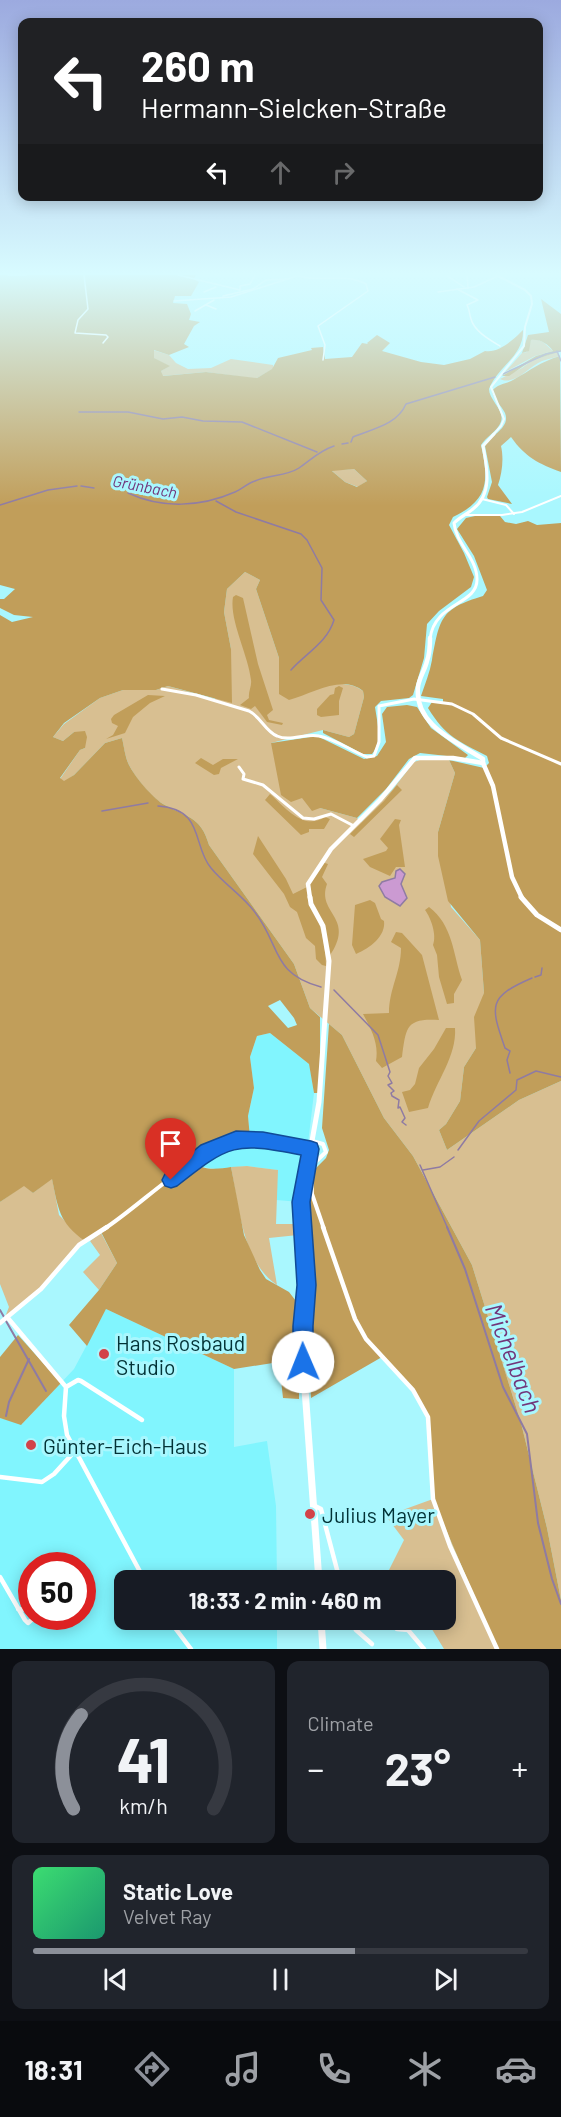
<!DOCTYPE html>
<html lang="en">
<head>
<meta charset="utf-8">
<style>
	body { margin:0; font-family:Barlow,sans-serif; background:#20242c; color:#f1f3f6; height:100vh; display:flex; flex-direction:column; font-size:22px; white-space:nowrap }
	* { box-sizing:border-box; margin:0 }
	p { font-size:20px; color:#9ea1a6 }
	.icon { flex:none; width:33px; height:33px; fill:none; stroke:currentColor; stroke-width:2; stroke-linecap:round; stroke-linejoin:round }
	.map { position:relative; height:1649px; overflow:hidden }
	.sheet { display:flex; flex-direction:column; gap:12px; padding:12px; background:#0d0f14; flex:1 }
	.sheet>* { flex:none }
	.hud { position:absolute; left:18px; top:18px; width:525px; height:183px; border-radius:12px; box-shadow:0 3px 15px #0003; background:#202124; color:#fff; overflow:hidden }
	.speed { position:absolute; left:18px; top:1552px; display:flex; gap:12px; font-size:30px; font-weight:700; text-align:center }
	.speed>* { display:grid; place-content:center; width:78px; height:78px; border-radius:50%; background:#171b24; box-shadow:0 3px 15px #0003; line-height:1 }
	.speed .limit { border:9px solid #d22; background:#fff; color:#111 }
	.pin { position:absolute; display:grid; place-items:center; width:51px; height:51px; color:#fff; margin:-62px -26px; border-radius:50% 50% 50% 0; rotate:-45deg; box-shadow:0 0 6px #0007 }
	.pin .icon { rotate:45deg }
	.me { position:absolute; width:66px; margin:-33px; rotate:359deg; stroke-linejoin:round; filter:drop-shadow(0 0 4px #0008) }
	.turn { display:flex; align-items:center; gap:21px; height:126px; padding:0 24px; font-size:27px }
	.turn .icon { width:78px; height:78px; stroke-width:2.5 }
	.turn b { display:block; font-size:42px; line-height:51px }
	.lanes { display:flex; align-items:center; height:57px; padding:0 24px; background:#0003; justify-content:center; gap:30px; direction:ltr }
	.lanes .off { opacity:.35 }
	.big { font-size:45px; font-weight:700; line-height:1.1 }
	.sheet .card { flex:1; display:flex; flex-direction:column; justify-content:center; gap:9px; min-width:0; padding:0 21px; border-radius:12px; background:#20242c }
	.sheet .dial { align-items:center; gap:0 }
	.dial svg { height:156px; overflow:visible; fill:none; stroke:#363941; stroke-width:7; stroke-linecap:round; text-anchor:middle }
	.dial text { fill:#f1f3f6; stroke:none }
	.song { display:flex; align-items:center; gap:18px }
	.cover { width:72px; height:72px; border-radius:9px; background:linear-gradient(135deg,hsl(140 70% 55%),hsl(160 70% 35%)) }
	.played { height:6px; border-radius:3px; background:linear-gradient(90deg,#8c9099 65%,#363941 65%) }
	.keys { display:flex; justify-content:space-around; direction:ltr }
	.heat { display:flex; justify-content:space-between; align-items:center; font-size:33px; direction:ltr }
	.sheet .tiles { flex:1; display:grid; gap:12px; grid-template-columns:1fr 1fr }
	.card:last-child { grid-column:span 2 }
	.trip { position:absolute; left:114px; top:1570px; width:342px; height:60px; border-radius:12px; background:#171b24; box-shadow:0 3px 15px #0003; font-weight:700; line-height:60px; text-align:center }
	.tabs { display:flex; height:96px; justify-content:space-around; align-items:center; background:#090b0e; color:#9ea1a6 }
	.tabs .icon { width:42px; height:42px }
	.tabs .selected { color:#8c9099 }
	.tabs b { font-size:27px; color:#f1f3f6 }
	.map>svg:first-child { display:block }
</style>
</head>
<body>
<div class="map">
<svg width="561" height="1649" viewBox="0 0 561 1649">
	<rect width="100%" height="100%" fill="#a9f7fe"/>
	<g fill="#81f5fe" fill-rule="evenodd">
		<path d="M270,1033L309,1064L311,1074L314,1093L301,1202L276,1200L277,1170L247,1166L216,1169L197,1166L192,1162L220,1144L250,1138L248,1116L254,1088L250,1057L257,1036Z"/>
		<path d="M106,1309L234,1369V1447L267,1441L276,1506L277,1581H124V1620H277V1649H0V1418L22,1424L74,1369ZM32,1566H82V1617H32Z"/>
	</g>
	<g fill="#d8bf91">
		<path d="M536,339L543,342L553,351L535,356L505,372L522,353L527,352L531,340Z"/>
		<path d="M153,350L169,355L176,363L188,369L211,368L231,359L273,365V369L257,378H251L206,372L162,376L161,371L169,366L153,358Z"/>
		<path d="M557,352L560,356C554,358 547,359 542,361C528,367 515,386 500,379L522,368L531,361Z"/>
		<path d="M354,469L367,481L358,487L345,482L331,470Z"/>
		<path d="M245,572L260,580L256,589L279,658V694C302,690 342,675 363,691L364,697L354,734L349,737L323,730L271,743L302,797L320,808L357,818L361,822L393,789L414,762L423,759L449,760L455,773L438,832L451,907L480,940L484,993L476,1048L464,1067L460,1101L446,1124L439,1130L447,1150L519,1100L561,1081V1600L547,1528L521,1423L472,1265L413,1156L384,1118L342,1035L310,1008L294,964L209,845C201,816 186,817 163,804C151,797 135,777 129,765C125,757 124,747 122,738L105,743L74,775L64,782L60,779L80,750L85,748L74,732L63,741L53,737L64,724L100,698L123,690H156L168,686L215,699L231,649L224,612L227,589Z"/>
		<path d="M247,1166L278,1170L276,1224H297L298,1235L269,1238L277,1285C243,1263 238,1204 231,1167Z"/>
		<path d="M52,1178L59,1215L85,1241L50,1280L5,1317L9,1307L0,1284V1202L24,1185L33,1193Z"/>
		<path d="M101,1233L117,1263L99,1290L83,1272L100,1255L90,1241Z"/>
		<path d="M433,1499L497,1649H444L427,1621L446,1620V1581H412L389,1570L404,1540L386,1516Z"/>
	</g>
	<g fill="#c19e5a" fill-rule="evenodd">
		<path d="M0,275H196L194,279L199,282L191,296H175L173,303L187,304L191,314L189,320L200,322L194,326L184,344L189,347L169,355L154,350V358L170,366L161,371L163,376L206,372L257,378L272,369L278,358L312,350L311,348L323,347L325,359L352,357L362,343L368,344L367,343L377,335L390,343L382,351L421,362L444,365L470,359L485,351C499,354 516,337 523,330C524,356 498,366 489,389C489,401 507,411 500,424C496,432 486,437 481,445C489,481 489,500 453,517L449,525L464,553L474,577L471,587L439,611L427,624L424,658L413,695L409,698L381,701L375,707C377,722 383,741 372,754H363L323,733V730L349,737L354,734L364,697L363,691C342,674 312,694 289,700L279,694V658L256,589L260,580L245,572L227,589L224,612L231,649L232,703L168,686L156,690H123L100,698L64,723L53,737L63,741L74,732L85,731L87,737L85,748L80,750L60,778L64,781L74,775L105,743L122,738C124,746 125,757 129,765C135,777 151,796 163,804C186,817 201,816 209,845L294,964L310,1008L320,1017V1093H314L309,1064L270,1033L257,1036L250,1057L254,1088L248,1116L250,1138L220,1144L193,1162C203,1171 218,1169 231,1167L244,1235L260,1270L266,1279L289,1292L299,1305V1399L283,1398L279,1362L234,1369L106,1309L87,1346L69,1325L99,1290L117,1263L101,1232L85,1241C59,1223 58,1208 52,1179L33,1193L24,1186L0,1202V615L12,622L33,617L14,615L0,608V599H4L15,589L0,585ZM354,469L367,481L357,487L345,482L332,471ZM280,1000L294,1018L297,1025L288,1028L268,1006Z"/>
		<path d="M541,299L561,314V351L531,361L509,376H502L536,356L553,351C548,344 540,339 531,340L529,351L522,353L528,335L549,332Z"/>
		<path d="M560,356L561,472C539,464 525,457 511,437L501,446C504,459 502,473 498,485L512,504L488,499L487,497L492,482L485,446C490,435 511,428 505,413C501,405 494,400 492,391C497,384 506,384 513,380C531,370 540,362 560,356Z"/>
		<path d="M475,516H500L505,522L516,524L528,521L537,525L561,523V1081L519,1100L447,1150L439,1130L446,1124L460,1101L464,1067L476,1048L474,1017L484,993L480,940L448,901L438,856V832L455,773L449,760L484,768L489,763L487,756C458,741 446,737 428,708L432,702L443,703V699L421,696C425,684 430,672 432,660C440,618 440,609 483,596L487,590L474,556L457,529L466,518Z"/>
		<path d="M236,595L243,598L258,664L273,710L267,715L269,720L283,723L282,725L267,722L255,706L251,709L240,705L249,698C248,692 252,686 251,680C248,654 229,620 233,597Z"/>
		<path d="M339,686L343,688L339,701V715L321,717L317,715V709L330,695L334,694L335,688Z"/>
		<path d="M148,695L165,696L150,703L133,717L125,733L106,739L113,735L118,726L112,723L111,719L114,715Z"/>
		<path d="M407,705L417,707L431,728L468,755L465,758L420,753L409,759L386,789L357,818L320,808L312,811L302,798L291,802L281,795L271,743L317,736L364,759L377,756L386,742L382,714L387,707Z"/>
		<path d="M201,758L213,765L223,759H238L221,768L219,774L214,775L195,763Z"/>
		<path d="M397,785L402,790L354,837L350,834L384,801Z"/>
		<path d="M270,794C286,808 303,831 325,817L330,819L324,829H309V832L301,835L265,800Z"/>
		<path d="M395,819L401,820L399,825L405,867H396L390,876L370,867L363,859L386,851L388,848L380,839Z"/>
		<path d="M258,836L286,879L293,894L307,887C316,913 326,938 326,966L322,965L316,959L315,946L306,938L297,912L290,907L284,894L253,854Z"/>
		<path d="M322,862L328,864L322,877L327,884C316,914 357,917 329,957L323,926L311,904L308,884Z"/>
		<path d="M370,900L375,903L381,919L384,921C386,936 370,948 356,954L352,945L355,905Z"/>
		<path d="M429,907C453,925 453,954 462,980L454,994V1003L447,1004L439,977L437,955L433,945C437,935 431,918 425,910Z"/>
		<path d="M396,932L402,933L422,955L439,1020C406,1018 406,1027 402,1057L382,1068L376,1061C379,1043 371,1029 363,1014L389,1013C389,989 401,972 401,948L391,942Z"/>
		<path d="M329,1024L342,1035L384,1118L413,1156L472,1265L521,1423L547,1528L561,1600V1649H497L433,1499L428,1417L413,1390L382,1357L311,1398L306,1322L310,1287L306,1185L314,1182V1170L326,1158L329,1150L322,1128Z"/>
		<path d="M446,1028H455C457,1056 436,1081 428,1108L409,1112L402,1092L410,1090L415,1084L419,1068L434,1049Z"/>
		<path d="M18,1335L61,1383L21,1425L0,1418V1357Z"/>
	</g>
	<path fill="#cb9ad2" stroke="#8f7ba3" stroke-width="1.5" d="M400,869L405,874L401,884L407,898L400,906L385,897L379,886L382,882L395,878L396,871Z"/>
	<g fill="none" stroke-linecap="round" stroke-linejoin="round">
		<g stroke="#8f7ba3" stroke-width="1.5">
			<path d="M557,351L561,361"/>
			<path d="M503,374L546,354L561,351"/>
			<path d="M79,412H128L163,419L182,417L203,421L242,422L317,452"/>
			<path d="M351,442L353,437C372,429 397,425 406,404L495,377"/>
			<path d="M342,444L348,443"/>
			<path d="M81,486L94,488"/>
			<path d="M128,493C162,509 201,507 235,492C242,489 248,483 255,481C269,475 287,476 299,468C312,459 319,451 334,446"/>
			<path d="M216,501L236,512L301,534L307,540L322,568L321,600L334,620C327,643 306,653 291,670"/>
			<path d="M0,505L48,490L77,486"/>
			<path d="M158,806C205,809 192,846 211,868C224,884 242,895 254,911C281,945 271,974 321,987"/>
			<path d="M102,811L148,803"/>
			<path d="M535,977L541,975L542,968"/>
			<path d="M334,990L378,1035L390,1072L388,1076L392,1083L388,1085L394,1091L391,1093L392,1096L399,1100L398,1108L400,1107L405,1118L402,1122L406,1125"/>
			<path d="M510,1073L507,1060L510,1051L505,1048C490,1005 488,997 532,978"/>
			<path d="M458,1150L479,1121L516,1090L517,1080L536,1071L561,1077"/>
			<path d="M420,1165L448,1229"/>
			<path d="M423,1170L440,1167L454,1157"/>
		</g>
		<g stroke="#8f7ba3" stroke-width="2">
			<path d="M447,1227L465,1269L503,1387L527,1434L538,1523L552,1579L561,1604"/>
			<path d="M0,1310L4,1317"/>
			<path d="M6,1321L46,1391"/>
			<path d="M6,1416L9,1402L29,1359"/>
		</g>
		<g stroke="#fff" stroke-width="1.5">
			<path d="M8,275H26"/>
			<path d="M84,275L88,309L78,320L75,333L106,335L108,337L103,343"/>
			<path d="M178,275L240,290"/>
			<path d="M215,275H219"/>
			<path d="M446,275L464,287"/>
			<path d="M467,275L468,288"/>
			<path d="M299,276C322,283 344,272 366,284L368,291L318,326L325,345L323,360"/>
			<path d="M457,289L478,300L467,305C470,311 469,313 471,319C474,331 490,340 500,346"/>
			<path d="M240,290V286L250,284L255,275"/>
			<path d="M204,292L216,287"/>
			<path d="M438,292L474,287L498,276"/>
			<path d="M223,296L253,289L266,280L288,279"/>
			<path d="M174,301L231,297L300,275"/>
			<path d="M206,305L216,309"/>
			<path d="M195,311L214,300"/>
		</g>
		<g stroke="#fff" stroke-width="2">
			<path d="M482,499L506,505L514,514"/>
			<path d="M465,515H502L522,512L561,496"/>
		</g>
		<g stroke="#fff" stroke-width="3">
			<path d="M162,689L196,695L249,711C261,717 265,731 277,736C290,742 305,733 319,736C336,739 351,751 367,757L374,756L379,742V706L414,699L452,704L473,714L501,738L561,764"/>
			<path d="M239,767L244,774L243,779L263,785L303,818L314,819L331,814L354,826"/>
		</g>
		<g stroke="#fff" stroke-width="4">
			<path d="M310,1167L326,1152L323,1144L312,1141"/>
			<path d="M311,1167L312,1194L324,1229"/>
			<path d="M104,1229C143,1204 204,1141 247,1138C267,1137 291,1145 311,1149"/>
		</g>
		<g stroke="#fff" stroke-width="4.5">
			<path d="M323,1227L355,1319L366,1339L413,1390L428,1417L433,1499L450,1546L497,1649"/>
			<path d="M7,1317L66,1387L64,1416L67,1435L145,1581"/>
			<path d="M0,1323L41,1289L79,1245L107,1227"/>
			<path d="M66,1387L78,1380L81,1381L142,1420"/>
			<path d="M0,1477L42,1482L54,1474L75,1451"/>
			<path d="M315,1506L321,1509L340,1581"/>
			<path d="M0,1577L25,1620L28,1623L35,1617"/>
			<path d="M18,1609L32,1610"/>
			<path d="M169,1620L191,1649"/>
			<path d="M350,1620L356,1630L372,1644"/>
			<path d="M397,1629L408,1630L424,1649"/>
		</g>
		<path stroke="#fff" stroke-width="4.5" d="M483,763L493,786L512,877L522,898"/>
		<path stroke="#fff" stroke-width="5" d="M521,897L537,915L561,930"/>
		<path stroke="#fff" stroke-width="2" d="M492,436L501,426L504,419L491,387L524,346L525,327L532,304L531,296L525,290L496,275"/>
		<path stroke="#fff" stroke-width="3" d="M430,639C434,602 478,605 477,579C477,558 456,544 454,523C460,517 467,514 473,509C493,494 487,467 483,446L494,434"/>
		<g stroke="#fff" stroke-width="4.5">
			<path d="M430,638C430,645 430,653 427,661C425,670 419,678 418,687C414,725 457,742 483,759V763"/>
			<path d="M310,898L308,884L331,849L380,800L415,758H453L483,763"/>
		</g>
		<path stroke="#fff" stroke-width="5" d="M303,1229L301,1202L319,1102L329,961L323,926L311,904L310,897"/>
		<g stroke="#fff" stroke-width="7">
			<path d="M303,1227L307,1285L303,1326V1362L319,1581"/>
			<path d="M321,1620L323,1649"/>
		</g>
	</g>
	<linearGradient id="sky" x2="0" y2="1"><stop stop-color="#9caadf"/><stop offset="0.54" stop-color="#d8fbff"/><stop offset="1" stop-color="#d8fbff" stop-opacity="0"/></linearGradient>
	<rect width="561" height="506" fill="url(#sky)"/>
	<path fill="#1a73e8" stroke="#114b97" stroke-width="1.5" d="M236,1131L263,1132L311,1141L317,1143L319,1149L310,1202L316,1285L313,1326V1362L310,1369L303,1372L296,1369L293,1362V1326L297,1285L292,1202L301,1155C235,1142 230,1144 177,1186L171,1188L165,1186L162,1180L165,1174L201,1145Z"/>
	<g fill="#d24248" stroke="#a9f7fe" stroke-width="2">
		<circle cx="104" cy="1354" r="6"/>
		<circle cx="31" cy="1445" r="6"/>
		<circle cx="310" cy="1514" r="6"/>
	</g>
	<g text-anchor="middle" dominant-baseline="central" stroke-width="6" stroke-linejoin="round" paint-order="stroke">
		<g font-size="16" font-style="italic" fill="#72367a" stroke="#a9f7fe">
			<text transform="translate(145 486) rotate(11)">Grünbach</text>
		</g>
		<g font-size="21" fill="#023236" stroke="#a9f7fe" text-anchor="start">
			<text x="116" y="1342">Hans Rosbaud<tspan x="116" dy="24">Studio</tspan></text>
			<text x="43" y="1445">Günter-Eich-Haus</text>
			<text x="322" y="1514">Julius Mayer</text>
		</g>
		<g font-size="24" font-style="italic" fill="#72367a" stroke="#a9f7fe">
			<text transform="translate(514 1358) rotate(69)">Michelbach</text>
		</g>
	</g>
</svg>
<div class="speed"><div class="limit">50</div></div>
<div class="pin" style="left:171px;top:1180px;background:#d93025"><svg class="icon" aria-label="arrive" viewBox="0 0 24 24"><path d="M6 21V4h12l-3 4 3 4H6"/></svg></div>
<svg class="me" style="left:303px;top:1362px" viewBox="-20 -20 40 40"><circle r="19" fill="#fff"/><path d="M0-13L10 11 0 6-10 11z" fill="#1a73e8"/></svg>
<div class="trip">18:33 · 2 min · 460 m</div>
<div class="hud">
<div class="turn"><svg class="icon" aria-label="left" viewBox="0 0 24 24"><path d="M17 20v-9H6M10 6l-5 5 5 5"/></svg><div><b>260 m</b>Hermann-Sielcken-Straße</div></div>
<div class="lanes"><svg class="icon" aria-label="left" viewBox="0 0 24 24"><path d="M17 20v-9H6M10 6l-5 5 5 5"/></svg><svg class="icon off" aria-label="ahead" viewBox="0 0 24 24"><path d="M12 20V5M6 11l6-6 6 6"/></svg><svg class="icon off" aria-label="right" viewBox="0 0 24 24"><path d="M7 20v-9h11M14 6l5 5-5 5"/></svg></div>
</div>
</div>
<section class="sheet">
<div class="tiles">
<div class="card dial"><svg viewBox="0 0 100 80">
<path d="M14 69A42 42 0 1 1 86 69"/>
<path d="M14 69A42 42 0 0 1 18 21" stroke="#8c9099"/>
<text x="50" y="56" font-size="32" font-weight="700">41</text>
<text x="50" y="72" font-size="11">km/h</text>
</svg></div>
<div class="card"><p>Climate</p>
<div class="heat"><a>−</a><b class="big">23°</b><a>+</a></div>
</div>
<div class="card">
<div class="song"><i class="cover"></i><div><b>Static Love</b><p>Velvet Ray</p></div></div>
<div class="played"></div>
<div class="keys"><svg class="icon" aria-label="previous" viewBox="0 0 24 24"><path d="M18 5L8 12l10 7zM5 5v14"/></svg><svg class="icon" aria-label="pause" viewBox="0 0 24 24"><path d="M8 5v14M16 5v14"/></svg><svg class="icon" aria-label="next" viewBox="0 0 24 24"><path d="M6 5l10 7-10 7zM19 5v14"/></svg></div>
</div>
</div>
</section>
<nav class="tabs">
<b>18:31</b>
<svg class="icon selected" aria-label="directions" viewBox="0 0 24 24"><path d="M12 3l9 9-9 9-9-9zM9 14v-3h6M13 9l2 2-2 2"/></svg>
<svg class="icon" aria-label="music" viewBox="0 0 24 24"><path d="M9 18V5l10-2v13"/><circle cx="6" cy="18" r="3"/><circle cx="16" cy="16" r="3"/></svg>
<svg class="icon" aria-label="phone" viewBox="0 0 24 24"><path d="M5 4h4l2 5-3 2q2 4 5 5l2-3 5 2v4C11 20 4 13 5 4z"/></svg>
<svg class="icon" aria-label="climate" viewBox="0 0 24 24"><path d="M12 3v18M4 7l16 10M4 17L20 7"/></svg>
<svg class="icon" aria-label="car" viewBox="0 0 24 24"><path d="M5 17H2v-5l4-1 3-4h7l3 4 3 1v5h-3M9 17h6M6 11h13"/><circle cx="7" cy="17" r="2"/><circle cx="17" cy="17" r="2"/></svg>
</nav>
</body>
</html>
